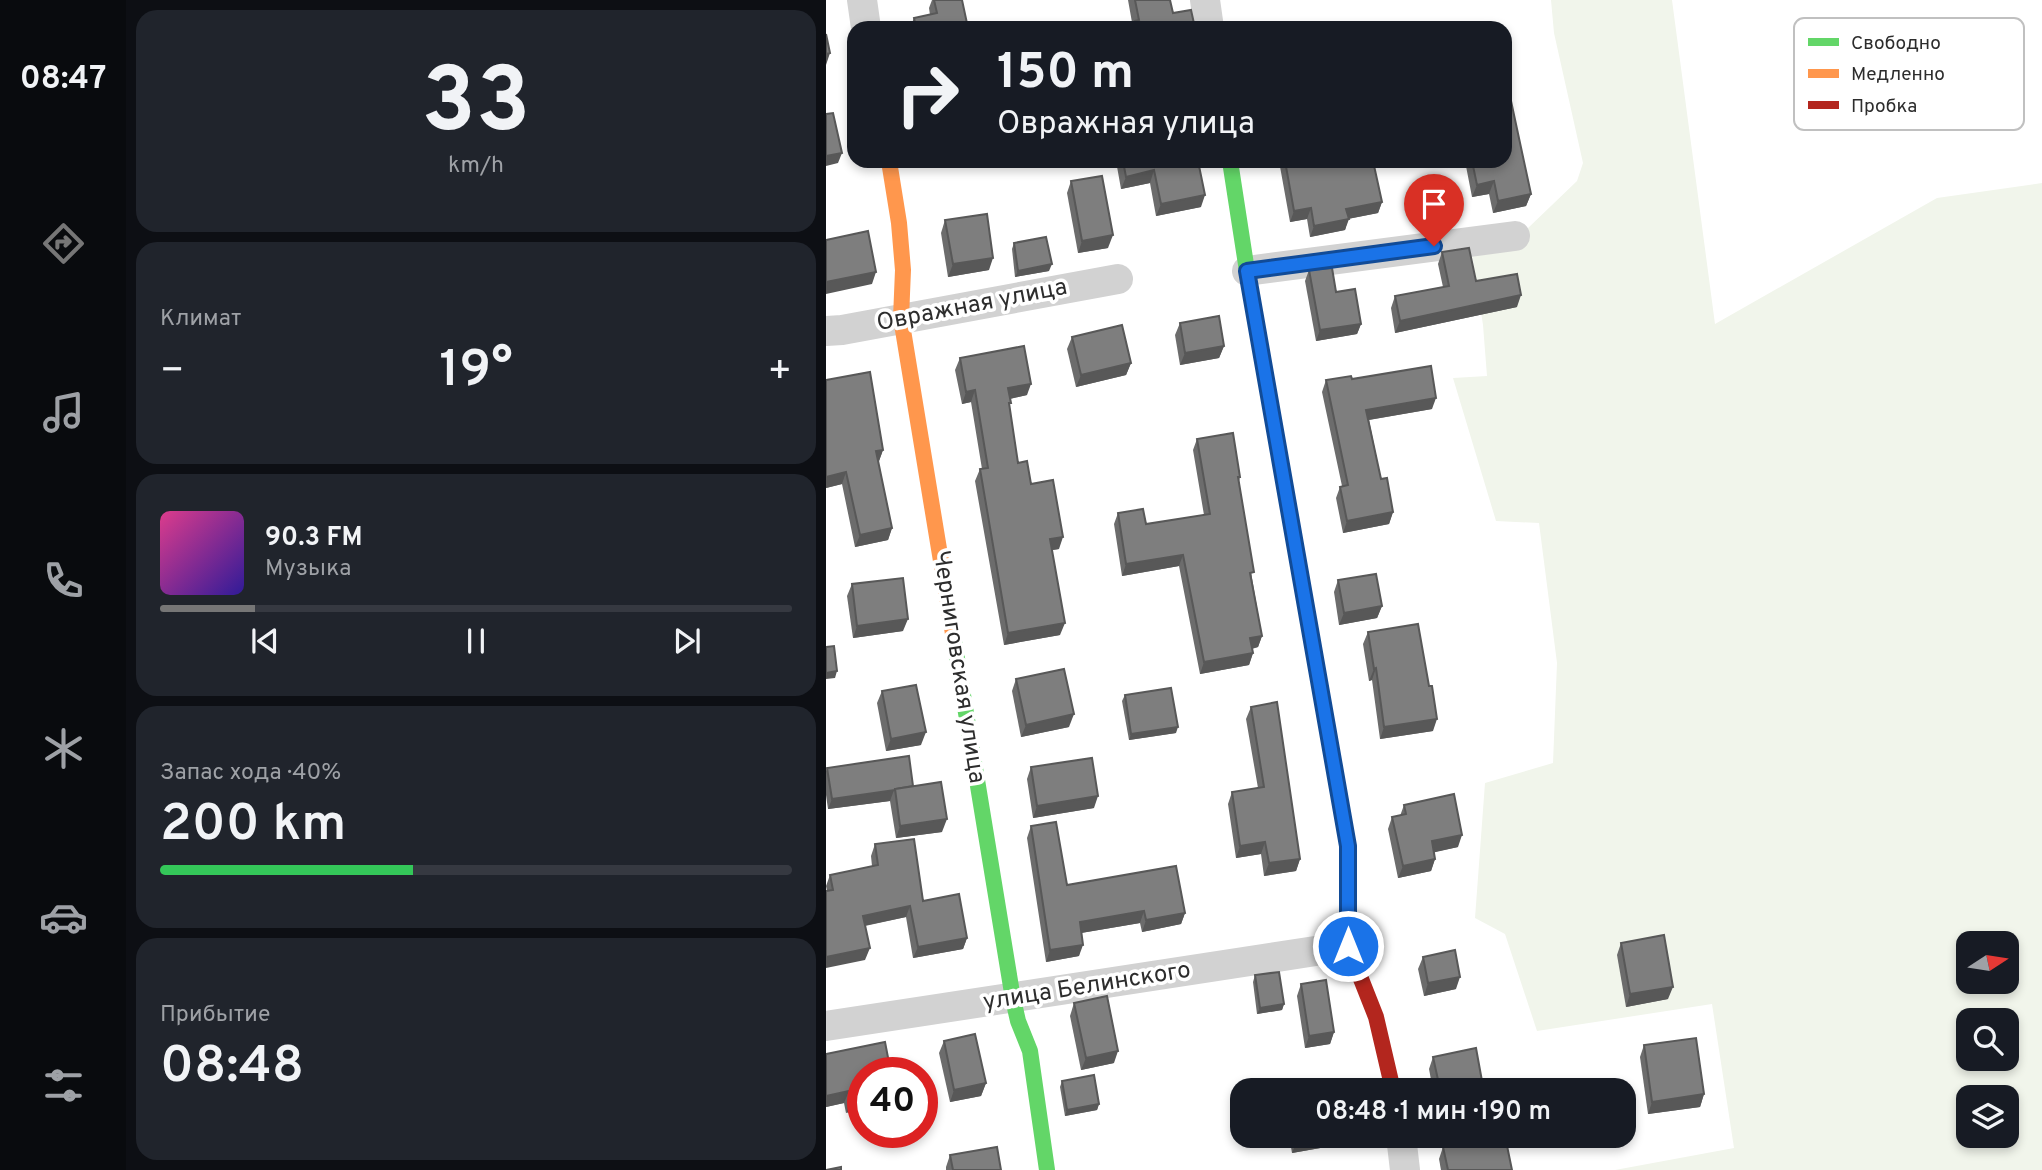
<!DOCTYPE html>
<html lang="ru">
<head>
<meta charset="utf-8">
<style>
	body { margin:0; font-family:Overpass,sans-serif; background:#20242c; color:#f1f3f6; height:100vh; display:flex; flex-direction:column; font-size:26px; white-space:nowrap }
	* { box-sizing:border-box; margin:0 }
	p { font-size:23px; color:#9ea1a6 }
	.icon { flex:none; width:38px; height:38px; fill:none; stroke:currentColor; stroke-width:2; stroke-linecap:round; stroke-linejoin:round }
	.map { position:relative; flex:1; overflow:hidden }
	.details { display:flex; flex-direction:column; gap:10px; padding:10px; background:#0d0f14; width:700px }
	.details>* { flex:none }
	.banner { position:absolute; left:21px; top:21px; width:665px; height:147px; border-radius:21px; box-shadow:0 4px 10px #0003; background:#171b24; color:#f1f3f6; overflow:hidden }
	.needle { width:46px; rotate:78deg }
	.fabs { position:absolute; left:1130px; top:931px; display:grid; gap:14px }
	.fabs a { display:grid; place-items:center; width:63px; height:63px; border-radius:14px; background:#171b24; box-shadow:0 4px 10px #0003; font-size:35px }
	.speed { position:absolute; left:21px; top:1057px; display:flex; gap:14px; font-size:35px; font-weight:700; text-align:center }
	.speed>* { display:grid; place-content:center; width:91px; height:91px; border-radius:50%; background:#171b24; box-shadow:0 4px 10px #0003; line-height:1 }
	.speed .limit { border:10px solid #d22; background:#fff; color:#111 }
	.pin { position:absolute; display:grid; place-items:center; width:60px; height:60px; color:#fff; margin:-72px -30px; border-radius:50% 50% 50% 0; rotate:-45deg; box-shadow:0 0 7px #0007 }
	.pin .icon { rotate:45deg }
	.me { position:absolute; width:77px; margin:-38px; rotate:0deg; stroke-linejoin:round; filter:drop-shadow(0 0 5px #0008) }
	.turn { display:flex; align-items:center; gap:24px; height:147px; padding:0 35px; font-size:32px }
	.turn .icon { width:91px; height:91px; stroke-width:2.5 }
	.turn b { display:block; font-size:49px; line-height:60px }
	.big { font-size:52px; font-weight:600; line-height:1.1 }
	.details .tile { flex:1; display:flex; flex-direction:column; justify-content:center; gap:10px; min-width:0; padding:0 24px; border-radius:21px; background:#20242c }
	.details .dial { align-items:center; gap:0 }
	.dial b { font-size:91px; line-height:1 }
	.song { display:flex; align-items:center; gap:21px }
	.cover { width:84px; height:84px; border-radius:10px; background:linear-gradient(135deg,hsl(330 70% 55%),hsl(250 70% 35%)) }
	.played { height:7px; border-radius:4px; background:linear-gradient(90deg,#767676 15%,#363941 15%) }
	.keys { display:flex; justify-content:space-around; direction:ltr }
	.heat { display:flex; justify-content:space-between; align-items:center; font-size:38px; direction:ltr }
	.charge { height:10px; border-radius:5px; background:linear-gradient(90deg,#34c759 40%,#363941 0) }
	.trip { position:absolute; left:404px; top:1078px; width:406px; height:70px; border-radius:21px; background:#171b24; box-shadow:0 4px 10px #0003; font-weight:600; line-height:70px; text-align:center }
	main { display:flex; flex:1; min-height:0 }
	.tabs { display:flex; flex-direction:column; width:126px; justify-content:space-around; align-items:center; background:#090b0e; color:#9ea1a6 }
	.tabs .icon { width:49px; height:49px }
	.tabs .active { color:#767676 }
	.tabs b { font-size:32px; color:#f1f3f6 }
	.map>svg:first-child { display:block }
</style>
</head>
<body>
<main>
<nav class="tabs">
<b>08:47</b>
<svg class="icon active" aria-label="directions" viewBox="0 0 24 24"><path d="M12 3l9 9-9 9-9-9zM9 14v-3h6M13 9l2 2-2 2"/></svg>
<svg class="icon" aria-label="music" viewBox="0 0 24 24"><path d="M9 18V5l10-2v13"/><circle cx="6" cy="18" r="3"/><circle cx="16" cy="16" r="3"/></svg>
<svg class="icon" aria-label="phone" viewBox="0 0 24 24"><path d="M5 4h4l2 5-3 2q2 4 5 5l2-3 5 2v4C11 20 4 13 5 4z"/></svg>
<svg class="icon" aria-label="climate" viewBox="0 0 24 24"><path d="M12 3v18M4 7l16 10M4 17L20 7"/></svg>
<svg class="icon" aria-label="car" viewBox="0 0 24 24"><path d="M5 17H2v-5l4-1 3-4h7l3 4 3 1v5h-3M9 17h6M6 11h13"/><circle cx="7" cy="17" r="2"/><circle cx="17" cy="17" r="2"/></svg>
<svg class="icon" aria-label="filters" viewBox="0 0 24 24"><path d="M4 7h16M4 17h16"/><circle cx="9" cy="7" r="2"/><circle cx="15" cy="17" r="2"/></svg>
</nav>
<section class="details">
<div class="tile dial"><b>33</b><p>km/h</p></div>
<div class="tile"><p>Климат</p>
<div class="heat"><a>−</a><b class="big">19°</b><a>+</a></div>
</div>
<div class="tile">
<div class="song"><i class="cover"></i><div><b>90.3 FM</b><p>Музыка</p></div></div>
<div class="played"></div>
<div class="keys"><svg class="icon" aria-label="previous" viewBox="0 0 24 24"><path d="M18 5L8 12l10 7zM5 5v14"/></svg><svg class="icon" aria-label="pause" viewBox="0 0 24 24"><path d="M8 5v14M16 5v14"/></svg><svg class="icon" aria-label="next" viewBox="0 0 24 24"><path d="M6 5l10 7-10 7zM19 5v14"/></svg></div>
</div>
<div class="tile"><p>Запас хода · 40%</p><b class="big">200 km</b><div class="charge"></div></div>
<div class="tile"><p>Прибытие</p><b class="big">08:48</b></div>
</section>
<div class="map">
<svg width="1216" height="1170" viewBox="0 0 1216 1170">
	<rect width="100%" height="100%" fill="#fff"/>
	<path fill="#f1f5eb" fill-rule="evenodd" d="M725,0H846L889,324L1111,198L1216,183V1170H789L908,1148L886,1004L711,1031L679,934L649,918L659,783L727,763L731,663L713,523L670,521L627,378L661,376L657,325L646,254L701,229L751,181L757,163L728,33ZM1143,943H1181V982H1143ZM1143,1020H1181V1059H1143ZM1143,1097H1181V1136H1143Z"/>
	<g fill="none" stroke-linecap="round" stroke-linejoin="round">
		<g stroke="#d2d2d2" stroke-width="30">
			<path d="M36,0L40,28"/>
			<path d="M379,0L383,28"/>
			<path d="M421,271L689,236"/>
			<path d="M0,331L16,330L292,279"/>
			<path d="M0,1026L522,946"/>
			<path d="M575,1136L579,1170"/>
		</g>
		<g stroke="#63d668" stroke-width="16">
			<path d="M404,161L421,271L502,732"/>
			<path d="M128,640L187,999L192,1021L204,1051L221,1170"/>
		</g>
		<path stroke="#ff974d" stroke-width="16" d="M63,161L73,223L77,270L75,318L128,640"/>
		<path stroke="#b3261e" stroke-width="16" d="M502,732L522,846V946L550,1017L567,1090"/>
	</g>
	<g fill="#6c6c6c">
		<path d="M106,0H136L142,28H84L88,18L104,15L103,8Z"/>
		<path d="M302,0H344L347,13L369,28H307Z"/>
		<path d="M290,161H372L375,207L330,216L324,183L295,189Z"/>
		<path d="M453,161H547L556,202L552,213L522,219L519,230L484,237L481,219L464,222Z"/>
		<path d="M639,161H679L705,194L700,206L667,213L663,194L646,197Z"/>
		<path d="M245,181L282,248L252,253L241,193Z"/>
		<path d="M119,220L163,270L122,277L115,233Z"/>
		<path d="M188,243L223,271L189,277L186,249Z"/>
		<path d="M616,252L650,281L691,307L569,333L565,308L569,296L617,287L612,264Z"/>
		<path d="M483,270L510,292L535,324L531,334L490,341L479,281Z"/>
		<path d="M354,323L398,346L393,358L354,365L349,335Z"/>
		<path d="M246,337L305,363L300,375L250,387L241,349Z"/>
		<path d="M134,358L201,395L184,399L183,408L192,463L205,484L233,549L226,550L234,635L178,645L149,481L154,469H156L145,402L136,404L129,370Z"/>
		<path d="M526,379L606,409L543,420L555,479L567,512L563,524L517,533L510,498L514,487L516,486L496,392L500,380Z"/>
		<path d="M0,380L57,450L53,461H52L66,528L62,540L29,547L16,484L0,488Z"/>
		<path d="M371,439L414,477L413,481L426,578L436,636L432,647L426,649L427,653L423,665L374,674L353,566L296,576L288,524L292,513L320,524L378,515L367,450Z"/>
		<path d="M512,580L556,606L551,618L513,625L508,592Z"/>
		<path d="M26,584L77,631L27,638L21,596Z"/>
		<path d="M542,632L603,686L607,731L554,739L546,680L543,681L537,644Z"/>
		<path d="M190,679L243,727L195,737L186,691Z"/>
		<path d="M56,691L95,745L60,751L51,703Z"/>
		<path d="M299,695L350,733L303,740L296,701Z"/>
		<path d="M425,707L474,859L470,871L438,876L435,854L410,858L402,804L406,792L432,788L420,719Z"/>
		<path d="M205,767L268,808L207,818L201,779Z"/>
		<path d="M1,768L87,786L116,832L70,838L64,801L2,809L0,795V771Z"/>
		<path d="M578,805L632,847L608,852L609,859L605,871L572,878L562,829L566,817L574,816Z"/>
		<path d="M205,826L241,885L359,913L355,924L316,932L314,923L255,933L253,956L220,962L201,838Z"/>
		<path d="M49,844L97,901L141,938L137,949L87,958L80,917L39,926V960L1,891L0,886L4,875L46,866L45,856Z"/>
		<path d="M795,943L842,999L800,1007L791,955Z"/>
		<path d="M597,957L630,989L598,996L592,969Z"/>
		<path d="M429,975L458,1004L456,1010L431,1014L427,982Z"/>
		<path d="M475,984L508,1032L504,1044L479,1048L471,996Z"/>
		<path d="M248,1003L288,1063L255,1070L244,1016Z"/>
		<path d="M118,1041L160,1083L155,1096L124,1102L113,1053Z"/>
		<path d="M59,1042L20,1113L18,1103L0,1107V1054Z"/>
		<path d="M818,1045L878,1094L874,1107L822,1114L814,1057Z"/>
		<path d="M607,1057L656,1081L653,1090H607L603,1069Z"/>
		<path d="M236,1081L273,1104L271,1110L239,1116L234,1087Z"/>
		<path d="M463,1136H536L534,1141L466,1153Z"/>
		<path d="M617,1147L686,1170H615L613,1159Z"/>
		<path d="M124,1155L175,1170H120V1167Z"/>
	</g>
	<g fill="#585858">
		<path d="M4,53L0,65V54Z"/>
		<path d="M16,153L12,163L0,166V156Z"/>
		<path d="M328,170L324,183L295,189L300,177Z"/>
		<path d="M668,181L663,194L646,197L651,185Z"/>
		<path d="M705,194L700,206L667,213L672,201Z"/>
		<path d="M379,195L375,207L330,216L335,204Z"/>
		<path d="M556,202L552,213L516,220L520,209Z"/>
		<path d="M485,208L481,219L464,222L468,211Z"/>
		<path d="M523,219L519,230L484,237L488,226Z"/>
		<path d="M287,235L282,248L252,253L256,241Z"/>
		<path d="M167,258L163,270L122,277L127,264Z"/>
		<path d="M226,264L223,271L189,277L192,271Z"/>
		<path d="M50,272L46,284L0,294V282Z"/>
		<path d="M695,295L691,307L569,333L574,321Z"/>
		<path d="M535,324L531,334L490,341L494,330Z"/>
		<path d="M398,346L393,358L354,365L359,353Z"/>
		<path d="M305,363L300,375L250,387L255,375Z"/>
		<path d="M205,384L201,395L178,400L182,388Z"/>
		<path d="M149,390L145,402L136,404L140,392Z"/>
		<path d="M610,398L606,409L536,421L540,410Z"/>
		<path d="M57,450L53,461L46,463L50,451Z"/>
		<path d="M20,472L16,484L0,488V477Z"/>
		<path d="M567,512L563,524L517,533L521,521Z"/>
		<path d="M66,528L62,540L29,547L34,535Z"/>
		<path d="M237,537L233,549L220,551L224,539Z"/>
		<path d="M357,555L353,566L296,576L300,564Z"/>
		<path d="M556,606L551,618L513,625L518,613Z"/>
		<path d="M82,619L77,631L27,638L31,626Z"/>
		<path d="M239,623L234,635L178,645L182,633Z"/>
		<path d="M436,636L432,647L420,650L424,638Z"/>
		<path d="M427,653L423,665L374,674L378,662Z"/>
		<path d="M550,668L546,680L543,681L548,669Z"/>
		<path d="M11,671L9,678L0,679V673Z"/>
		<path d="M248,714L243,727L195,737L200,725Z"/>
		<path d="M611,719L607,731L554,739L558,727Z"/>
		<path d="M352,727L350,733L303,740L305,734Z"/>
		<path d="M100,732L95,745L60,751L65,739Z"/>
		<path d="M68,790L64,801L2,809L6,799Z"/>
		<path d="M272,796L268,808L207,818L211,806Z"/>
		<path d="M121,819L116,832L70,838L74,826Z"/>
		<path d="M636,835L632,847L601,854L606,841Z"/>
		<path d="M439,842L435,854L410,858L414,846Z"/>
		<path d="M474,859L470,871L438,876L443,863Z"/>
		<path d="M609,859L605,871L572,878L577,866Z"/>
		<path d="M84,906L80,917L32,927L37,916Z"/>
		<path d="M318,911L314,923L249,934L254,922Z"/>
		<path d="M359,913L355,924L316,932L320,920Z"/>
		<path d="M141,938L137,949L87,958L92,947Z"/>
		<path d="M257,945L253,956L220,962L224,950Z"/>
		<path d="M44,948L39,960L0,968V957Z"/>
		<path d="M634,977L630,989L598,996L602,983Z"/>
		<path d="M847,987L842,999L800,1007L804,994Z"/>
		<path d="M458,1004L456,1010L431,1014L434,1008Z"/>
		<path d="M508,1032L504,1044L479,1048L483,1036Z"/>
		<path d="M292,1051L288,1063L255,1070L260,1058Z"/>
		<path d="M656,1081L653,1090H613L614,1089Z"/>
		<path d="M160,1083L155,1096L124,1102L128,1090Z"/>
		<path d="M23,1091L18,1103L0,1107V1096Z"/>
		<path d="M878,1094L874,1107L822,1114L826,1102Z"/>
		<path d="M37,1098V1109L20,1113L25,1100Z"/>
		<path d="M273,1104L271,1110L239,1116L241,1110Z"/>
		<path d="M498,1136H536L534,1141L466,1153L471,1141Z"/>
	</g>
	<g fill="#7e7e7e" stroke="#585858" stroke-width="2">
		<path d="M108,0H136L142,28H90L88,18L111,13Z"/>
		<path d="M309,0H344L347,13L365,10L369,28H311L309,21L313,20Z"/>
		<path d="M0,34L4,53L0,54Z"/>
		<path d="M679,73L705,194L672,201L668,181L651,185L646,161H679Z"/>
		<path d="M7,113L16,153L0,156V114Z"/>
		<path d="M297,161H372L379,195L335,204L328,170L300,177Z"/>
		<path d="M459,161H547L556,202L520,209L523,219L488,226L485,208L468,211Z"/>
		<path d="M276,176L287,235L256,241L245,181Z"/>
		<path d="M161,214L167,258L127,264L119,220Z"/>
		<path d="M42,231L50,272L0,282V240Z"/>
		<path d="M220,237L226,264L192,271L188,243Z"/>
		<path d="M643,248L650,281L691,274L695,295L574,321L569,296L623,286L616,252Z"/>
		<path d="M506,268L510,292L529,289L535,324L494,330L483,270Z"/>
		<path d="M393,316L398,346L359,353L354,323Z"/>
		<path d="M296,325L305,363L255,375L246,337Z"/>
		<path d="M198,346L205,384L182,388L185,403H183L192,463L201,461L205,484L227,480L237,537L224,539L239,623L182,633L154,469L162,468L149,390L140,392L134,358Z"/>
		<path d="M605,366L610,398L540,410L555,479L561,478L567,512L521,521L514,487L522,485L500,380L525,376L526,379Z"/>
		<path d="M44,372L57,450L50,451L66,528L34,535L20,472L0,477V380Z"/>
		<path d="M407,433L414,477H412L428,572L424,573L436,636L424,638L427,653L378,662L357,555L300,564L292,513L317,509L320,524L384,514L371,439Z"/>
		<path d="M550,574L556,606L518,613L512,580Z"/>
		<path d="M77,578L82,619L31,626L26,584Z"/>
		<path d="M592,624L603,686H606L611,719L558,727L550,668L548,669L542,632Z"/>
		<path d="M8,646L11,671L0,673V647Z"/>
		<path d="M238,669L248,714L200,725L190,679Z"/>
		<path d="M90,685L100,732L65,739L56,691Z"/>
		<path d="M345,688L352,727L305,734L299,695Z"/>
		<path d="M451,702L474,859L443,863L439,842L414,846L406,792L438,787L425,707Z"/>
		<path d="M83,756L87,786L69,789V790L6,799L1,768Z"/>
		<path d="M266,758L272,796L211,806L205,767Z"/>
		<path d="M115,782L121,819L74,826L69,789Z"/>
		<path d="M628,794L636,835L606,841L609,859L577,866L566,817L580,814L578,805Z"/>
		<path d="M230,822L241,885L350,866L359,913L320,920L318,911L254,922L257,945L224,950L205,826Z"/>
		<path d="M88,839L97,901L133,894L141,938L92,947L84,906L37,916L44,948L0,957V891L7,890L4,875L52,865L49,844Z"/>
		<path d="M838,935L847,987L804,994L795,943Z"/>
		<path d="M629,950L634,977L602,983L597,957Z"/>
		<path d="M453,972L458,1004L434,1008L429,975Z"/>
		<path d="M500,980L508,1032L483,1036L475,984Z"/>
		<path d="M281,996L292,1051L260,1058L248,1003Z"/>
		<path d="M149,1034L160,1083L128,1090L118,1041Z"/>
		<path d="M870,1038L878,1094L826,1102L818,1045Z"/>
		<path d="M59,1042L65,1073H37V1098L25,1100L23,1091L0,1096V1054Z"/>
		<path d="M650,1048L656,1081L614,1089L607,1057Z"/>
		<path d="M268,1075L273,1104L241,1110L236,1081Z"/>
		<path d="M530,1083L532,1090H488Z"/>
		<path d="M470,1136H498L471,1141Z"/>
		<path d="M676,1136H679L686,1170H622L617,1147Z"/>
		<path d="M171,1147L175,1170H127L124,1155Z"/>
		<path d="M15,1167V1170H0Z"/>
	</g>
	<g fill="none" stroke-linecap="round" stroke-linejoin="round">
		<g stroke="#114b97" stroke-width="18">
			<path id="route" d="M522,946V846L421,271L608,246"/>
		</g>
		<use href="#route" stroke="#1a73e8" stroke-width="12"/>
	</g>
	<g text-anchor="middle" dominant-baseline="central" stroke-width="7" stroke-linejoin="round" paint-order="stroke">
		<g font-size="24" fill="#2d2d2d" stroke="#fff">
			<text transform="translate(146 306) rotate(-11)">Овражная улица</text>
			<text transform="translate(132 667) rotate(81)">Черниговская улица</text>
			<text transform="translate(261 987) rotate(-9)">улица Белинского</text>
		</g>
	</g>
	<rect x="968" y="18" width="230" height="112" rx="10" fill="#fff" stroke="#c0c0c0" stroke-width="2"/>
	<rect x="982" y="38" width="31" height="8" fill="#63d668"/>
	<rect x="982" y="69" width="31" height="9" fill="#ff974d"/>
	<rect x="982" y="101" width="31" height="8" fill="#b3261e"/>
	<g font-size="19" fill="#2d2d2d">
		<text x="1025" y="49">Свободно</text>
		<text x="1025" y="80">Медленно</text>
		<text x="1025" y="112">Пробка</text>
	</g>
</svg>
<div class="fabs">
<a><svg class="needle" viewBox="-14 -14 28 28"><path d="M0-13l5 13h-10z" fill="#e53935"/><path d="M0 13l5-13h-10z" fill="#9ea1a6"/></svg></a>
<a><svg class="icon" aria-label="search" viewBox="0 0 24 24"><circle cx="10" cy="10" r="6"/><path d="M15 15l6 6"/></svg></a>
<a><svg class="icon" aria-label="layers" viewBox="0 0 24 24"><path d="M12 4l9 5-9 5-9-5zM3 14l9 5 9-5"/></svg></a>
</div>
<div class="speed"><div class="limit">40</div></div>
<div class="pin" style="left:608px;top:246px;background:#d93025"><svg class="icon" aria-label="arrive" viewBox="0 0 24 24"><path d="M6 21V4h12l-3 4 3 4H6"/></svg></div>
<svg class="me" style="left:522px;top:946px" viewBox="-20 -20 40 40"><circle r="17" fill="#1a73e8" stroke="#fff" stroke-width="3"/><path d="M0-11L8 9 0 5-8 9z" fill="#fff"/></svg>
<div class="trip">08:48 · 1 мин · 190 m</div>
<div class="banner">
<div class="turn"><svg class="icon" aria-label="right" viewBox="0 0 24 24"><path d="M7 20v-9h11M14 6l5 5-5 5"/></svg><div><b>150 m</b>Овражная улица</div></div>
</div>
</div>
</main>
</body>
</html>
